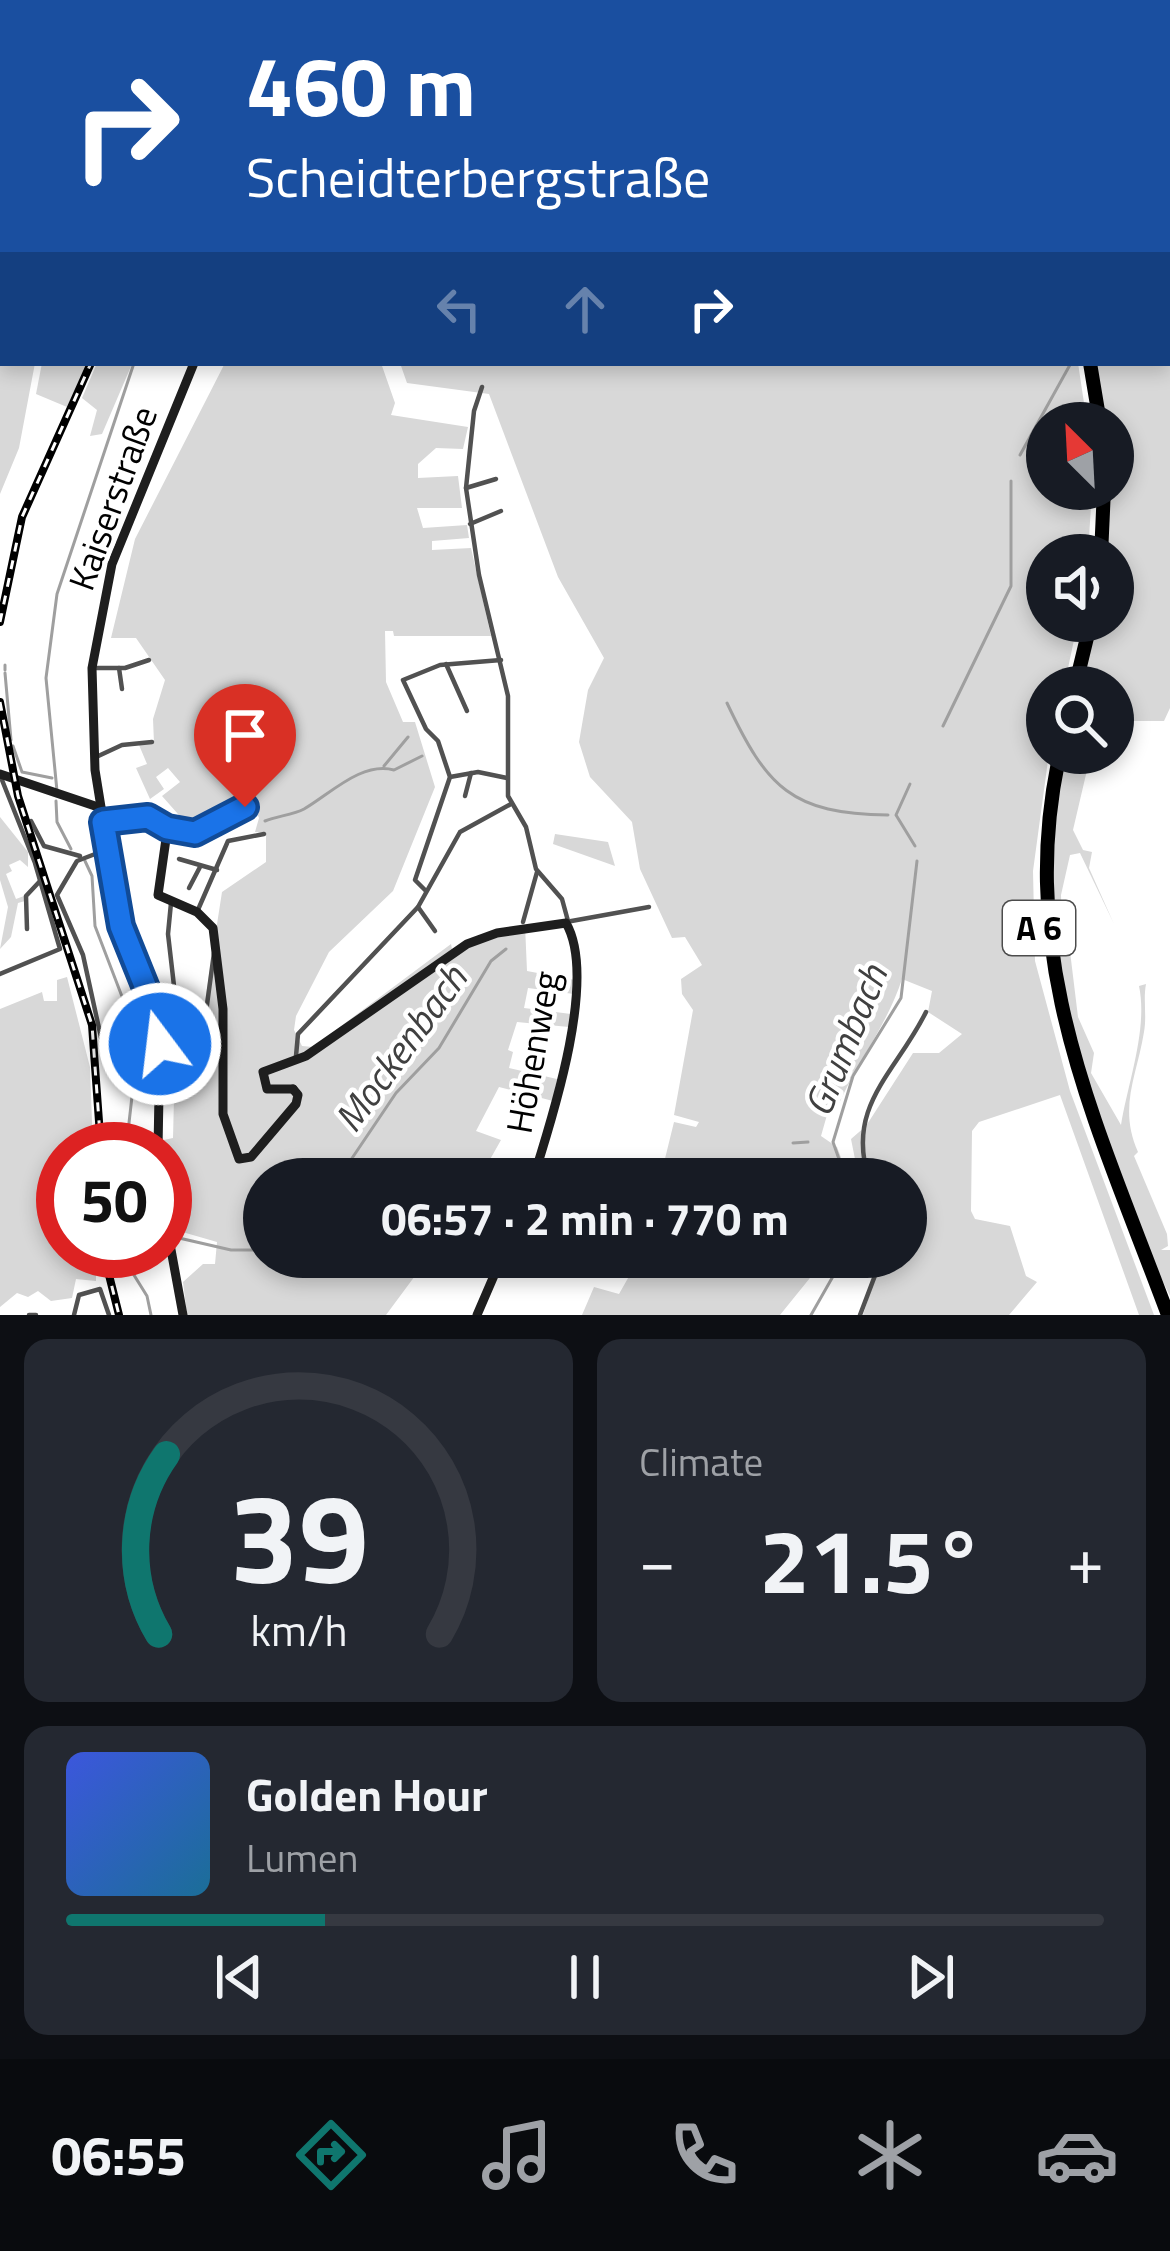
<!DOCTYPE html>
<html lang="en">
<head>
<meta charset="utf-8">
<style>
	body { margin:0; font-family:"Titillium Web",sans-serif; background:#242831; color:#f1f3f6; height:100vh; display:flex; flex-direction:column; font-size:45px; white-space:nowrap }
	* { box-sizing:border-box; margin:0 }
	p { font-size:39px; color:#9ea1a6 }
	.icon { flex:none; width:66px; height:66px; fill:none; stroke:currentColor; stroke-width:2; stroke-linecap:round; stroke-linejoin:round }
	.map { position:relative; height:1315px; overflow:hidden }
	.panel { display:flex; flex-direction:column; gap:24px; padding:24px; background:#0d0f14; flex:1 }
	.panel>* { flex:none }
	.hud { position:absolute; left:0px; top:0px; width:1170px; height:366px; box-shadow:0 6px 18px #0003; background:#1a4fa0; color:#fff; overflow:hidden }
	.needle { width:78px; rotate:336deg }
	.controls { position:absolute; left:1026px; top:402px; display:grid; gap:24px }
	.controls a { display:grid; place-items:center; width:108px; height:108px; border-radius:50%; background:#171b24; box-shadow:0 6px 18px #0003; font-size:60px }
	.speed { position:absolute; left:36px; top:1122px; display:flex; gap:24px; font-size:60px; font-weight:700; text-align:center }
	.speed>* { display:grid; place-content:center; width:156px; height:156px; border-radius:50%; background:#171b24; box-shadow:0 6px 18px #0003; line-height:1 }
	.speed .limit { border:18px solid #d22; background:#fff; color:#111 }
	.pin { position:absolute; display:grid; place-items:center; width:102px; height:102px; color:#fff; margin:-123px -51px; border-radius:50% 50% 50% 0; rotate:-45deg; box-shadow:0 0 12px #0007 }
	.pin .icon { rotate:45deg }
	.me { position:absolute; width:132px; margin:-66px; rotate:345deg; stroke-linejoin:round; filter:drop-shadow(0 0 9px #0008) }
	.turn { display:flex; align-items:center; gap:42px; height:252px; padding:0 48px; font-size:54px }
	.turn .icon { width:156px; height:156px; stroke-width:2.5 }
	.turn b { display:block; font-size:84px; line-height:102px }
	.lanes { display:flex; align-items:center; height:114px; padding:0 48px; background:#0003; justify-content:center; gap:60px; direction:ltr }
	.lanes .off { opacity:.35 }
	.big { font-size:90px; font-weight:700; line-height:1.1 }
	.panel .tile { flex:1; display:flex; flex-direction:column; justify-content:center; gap:18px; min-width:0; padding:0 42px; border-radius:24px; background:#242831 }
	.panel .dial { align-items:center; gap:0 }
	.dial svg { height:312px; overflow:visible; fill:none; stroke:#363941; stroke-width:7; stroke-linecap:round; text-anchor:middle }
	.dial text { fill:#f1f3f6; stroke:none }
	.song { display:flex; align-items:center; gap:36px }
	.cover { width:144px; height:144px; border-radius:18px; background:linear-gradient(135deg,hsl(230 70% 55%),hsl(200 70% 35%)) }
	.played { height:12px; border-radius:6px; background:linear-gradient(90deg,#0f766e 25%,#363941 25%) }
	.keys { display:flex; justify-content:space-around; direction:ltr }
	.heat { display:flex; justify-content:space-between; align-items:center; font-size:66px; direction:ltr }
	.panel .tiles { flex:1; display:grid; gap:24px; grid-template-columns:1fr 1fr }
	.tile:last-child { grid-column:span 2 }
	.trip { position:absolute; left:243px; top:1158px; width:684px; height:120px; border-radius:60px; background:#171b24; box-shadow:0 6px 18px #0003; font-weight:700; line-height:120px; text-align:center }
	.tab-bar { display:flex; height:192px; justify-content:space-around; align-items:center; background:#090b0e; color:#9ea1a6 }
	.tab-bar .icon { width:84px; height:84px }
	.tab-bar .on { color:#0f766e }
	.tab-bar b { font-size:54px; color:#f1f3f6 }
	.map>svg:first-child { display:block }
</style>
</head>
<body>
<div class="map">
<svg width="1170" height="1315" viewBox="0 0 1170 1315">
	<rect width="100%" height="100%" fill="#fff"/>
	<g fill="#d8d8d8">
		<path d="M0,0H265L3,3V363H35L19,448L0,494Z"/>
		<path d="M536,0H1170V708L1164,721H1113V687H1080L1095,621H1113V555H1104L1107,489H1113V423H1105L1095,363H1167V3Z"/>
		<path d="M42,363H87L67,407L36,394Z"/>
		<path d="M97,363L132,364L102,434L90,436L97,410L82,398Z"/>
		<path d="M225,363H381L395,403L391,415L468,427L463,449L436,448L418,464V478L458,476L462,508H417L423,528L467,525L469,538L432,541V550L471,548L491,636H394L393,631H385L386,682L403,722H415L435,787L393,891L329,952L296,1016L294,1030L302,1046L313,1047L451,944L452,949L525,925L527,971L575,980L574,994L528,988L524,1008L571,1014L569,1027L517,1022L508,1050L513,1052L509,1068L557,1079L553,1101L499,1087L476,1131L501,1140L479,1179H264V1257H429L386,1315H187L183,1282L203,1264H215L217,1242L172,1229L165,1149H160L159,1141L173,1138L175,1059L197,1053L222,892L266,862V833L255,832L259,818L252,802L193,831L162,796L180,782L168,768L156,777L164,789L150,799L136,768L147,764L139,745L154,743L153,719L165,680L136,638H111L135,539Z"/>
		<path d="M400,363H1078L1087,423H1047V489H1092L1088,555H1047V621H1078L1064,687H1047L1049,753L1033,871L1035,961L1070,1091L1154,1315H1139L1060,1095L979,1122L972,1131L971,1211L975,1219L1010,1226L1026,1276L1037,1282L1009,1315H863L882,1257H906V1179H859L851,1139L866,1126L913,1053H939L962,1034L928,1012L932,991L902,979C887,1026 854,1066 835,1113L827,1115L821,1136L837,1147L849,1179H660L674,1122L696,1127L699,1122L674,1115L693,1010L682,994L681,979L702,965L685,937L672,938L640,869L632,822L590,777L579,742L588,690L604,658L558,577L489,394L407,383Z"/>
		<path d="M1064,753H1091L1073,830L1083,850L1092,852L1089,868L1114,924L1080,853L1070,855L1061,895L1062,923L1068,935L1078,1017L1094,1053L1091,1073L1121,1125C1128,1082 1148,1029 1139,986L1146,984C1143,1000 1147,1016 1144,1032C1137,1076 1118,1107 1138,1152L1134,1156L1167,1234L1168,1246L1161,1250H1170V1296C1150,1258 1136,1216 1121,1176C1068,1039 1034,900 1064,753Z"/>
		<path d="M0,817L28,852V867L20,860L9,865L12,871L6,874L16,899L24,896L25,901L18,903L11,937L0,949L8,907L0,880Z"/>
		<path d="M555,834L608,842L615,866L553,844Z"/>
		<path d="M67,977L90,1067L93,1149H63V1251H96V1281L76,1279L72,1298L51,1301L38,1291L28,1297L17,1293L0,1307V1009L42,992L44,1001H57V980Z"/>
		<path d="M640,1257H852L838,1275L818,1268L780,1315H582L594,1287L619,1294Z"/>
	</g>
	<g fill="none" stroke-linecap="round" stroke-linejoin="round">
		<g stroke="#9f9f9f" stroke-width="3">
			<path d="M289,3V0"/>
			<path d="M1167,199L1170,201"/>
			<path d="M1020,455L1071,363"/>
			<path d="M1033,570L1047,569"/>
			<path d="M5,670V665"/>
			<path d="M5,673L11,740"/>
			<path d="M727,703C767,788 792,814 888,815"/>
			<path d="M943,726L1011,586V481"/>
			<path d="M13,746L22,772L52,778"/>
			<path d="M384,766L408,737"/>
			<path d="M910,784L896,815L915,846"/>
			<path d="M57,791L46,678L57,594L134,363"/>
			<path d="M56,801L57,822L71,849"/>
			<path d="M265,821C277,816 293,815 304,809C330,794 362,761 394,770L422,756"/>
			<path d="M85,861L92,876L95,926L126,1007L134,1079L126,1149"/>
			<path d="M793,1143L808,1142"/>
			<path d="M338,1179L396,1093L439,1048L491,961L506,949"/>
			<path d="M846,1179L833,1142L853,1076L901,998L917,861"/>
			<path d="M179,1238L231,1250H264"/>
			<path d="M119,1251L147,1296L151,1315"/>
			<path d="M811,1315L844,1257"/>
		</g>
		<g stroke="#515151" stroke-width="4.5">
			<path d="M336,3V0"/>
			<path d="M482,387L474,411L466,488L479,575L508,696V796L526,827L536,869L562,899L568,921"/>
			<path d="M466,488L496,479"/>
			<path d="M470,524L501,511"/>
			<path d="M446,664L467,711"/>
			<path d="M92,668H125L149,660"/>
			<path d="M119,668L122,689"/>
			<path d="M94,758L122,745L152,742"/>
			<path d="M0,775L35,863L60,949L0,974"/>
			<path d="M450,777L478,772L507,778"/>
			<path d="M465,796L471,773"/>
			<path d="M31,821L44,846L80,856"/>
			<path d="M167,828L195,833L245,807"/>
			<path d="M108,849L77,861L57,895L83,955L107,1065L156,1061"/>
			<path d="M179,859L217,870"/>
			<path d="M189,888L200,867"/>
			<path d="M426,891L415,880L450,777L438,741L426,729L403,680L440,665L501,660"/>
			<path d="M171,903L168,934L179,1029"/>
			<path d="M418,907L435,931"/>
			<path d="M197,912L228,841L264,834"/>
			<path d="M523,922L537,872"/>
			<path d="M566,922L649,907"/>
			<path d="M27,929L26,896L41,880"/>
			<path d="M206,1012L214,953"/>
			<path d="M296,1056L298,1034L418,907L460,832L511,804"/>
			<path d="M869,1179C845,1106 896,1073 926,1012"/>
			<path d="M29,1315H36"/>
			<path d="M74,1315L79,1295L100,1289L109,1315"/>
			<path d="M860,1315L882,1257"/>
		</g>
		<g stroke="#1e1e1e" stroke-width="9">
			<path d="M323,0V3"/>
			<path d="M0,774L101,808"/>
			<path d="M103,822L146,817L163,824L167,832L158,895L197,912L213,928L223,1009V1114L239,1159L251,1157L296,1104L298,1095L293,1089"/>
			<path d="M293,1089H267L263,1072L306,1056L467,944L497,933L566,923C598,978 552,1119 533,1179"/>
			<path d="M158,1149L160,1038L117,906L95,770L92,668L112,564L194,363"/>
			<path d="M165,1217L183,1315"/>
			<path d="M477,1315L502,1257"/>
		</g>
		<g stroke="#000" stroke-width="14">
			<path d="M1028,3V0"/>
			<path d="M1090,363L1100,423"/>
			<path d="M1101,555L1104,489"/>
			<path d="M1075,687L1091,621"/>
			<path d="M1060,753C1014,960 1098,1126 1168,1315"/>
		</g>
		<g stroke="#000" stroke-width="8">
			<g id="rail">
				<path d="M324,3L325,0"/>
				<path d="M0,622L22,517L91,363"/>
				<path d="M0,702L18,796L92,1025L101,1149"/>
				<path d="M103,1251L119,1315"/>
			</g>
		</g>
		<use href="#rail" stroke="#fff" stroke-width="3" stroke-dasharray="9" stroke-linecap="butt"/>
	</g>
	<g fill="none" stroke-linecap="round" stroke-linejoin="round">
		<g stroke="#114b97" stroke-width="30">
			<path id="route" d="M160,1044L150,998L121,926L103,822L148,817L167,828L195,833L245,807"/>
		</g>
		<use href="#route" stroke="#1a73e8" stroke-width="21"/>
	</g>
	<g text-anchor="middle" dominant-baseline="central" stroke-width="9" stroke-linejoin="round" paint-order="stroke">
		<rect fill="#fff" stroke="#4c4c4c" stroke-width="3" x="1003" y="901" width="72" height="54" rx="9"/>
		<g font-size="33" font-weight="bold" fill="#000">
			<text x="1039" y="928">A 6</text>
		</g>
		<g font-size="36" fill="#000" stroke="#fff">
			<text transform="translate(112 498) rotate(-70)">Kaiserstraße</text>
			<text transform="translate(532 1052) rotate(-80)">Höhenweg</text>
		</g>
		<g font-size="39" font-style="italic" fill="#404040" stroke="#fff">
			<text transform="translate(845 1040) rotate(-68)">Grumbach</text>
			<text transform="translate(400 1048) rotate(-54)">Mockenbach</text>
		</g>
	</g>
</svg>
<div class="controls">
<a><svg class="needle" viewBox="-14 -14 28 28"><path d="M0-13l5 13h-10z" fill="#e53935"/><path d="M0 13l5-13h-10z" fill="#9ea1a6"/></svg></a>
<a><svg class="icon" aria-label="sound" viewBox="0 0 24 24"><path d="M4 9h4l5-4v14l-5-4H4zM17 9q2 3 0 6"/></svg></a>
<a><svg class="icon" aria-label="search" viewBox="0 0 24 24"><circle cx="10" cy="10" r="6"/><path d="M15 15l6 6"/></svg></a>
</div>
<div class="speed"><div class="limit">50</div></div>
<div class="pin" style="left:245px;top:807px;background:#d93025"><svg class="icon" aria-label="arrive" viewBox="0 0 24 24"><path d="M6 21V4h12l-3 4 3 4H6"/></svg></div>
<svg class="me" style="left:160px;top:1044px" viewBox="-20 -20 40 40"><circle r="17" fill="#1a73e8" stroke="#fff" stroke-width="3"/><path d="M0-11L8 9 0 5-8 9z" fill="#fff"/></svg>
<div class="trip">06:57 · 2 min · 770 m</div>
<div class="hud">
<div class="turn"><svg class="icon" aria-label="right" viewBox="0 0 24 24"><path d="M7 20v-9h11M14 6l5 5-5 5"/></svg><div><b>460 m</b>Scheidterbergstraße</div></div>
<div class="lanes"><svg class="icon off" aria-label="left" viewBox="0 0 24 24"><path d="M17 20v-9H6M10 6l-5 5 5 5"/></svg><svg class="icon off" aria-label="ahead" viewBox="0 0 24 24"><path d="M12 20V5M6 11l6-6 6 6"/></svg><svg class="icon" aria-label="right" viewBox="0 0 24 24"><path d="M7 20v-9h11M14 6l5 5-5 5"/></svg></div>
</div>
</div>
<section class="panel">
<div class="tiles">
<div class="tile dial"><svg viewBox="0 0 100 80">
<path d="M14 69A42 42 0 1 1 86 69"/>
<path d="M14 69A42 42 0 0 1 16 23" stroke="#0f766e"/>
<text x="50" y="56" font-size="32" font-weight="700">39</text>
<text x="50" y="72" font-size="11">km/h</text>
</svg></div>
<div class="tile"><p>Climate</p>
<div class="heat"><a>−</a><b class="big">21.5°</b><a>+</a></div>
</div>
<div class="tile">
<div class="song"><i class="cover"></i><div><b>Golden Hour</b><p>Lumen</p></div></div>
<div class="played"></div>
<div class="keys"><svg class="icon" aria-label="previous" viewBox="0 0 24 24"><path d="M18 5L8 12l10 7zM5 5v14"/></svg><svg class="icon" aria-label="pause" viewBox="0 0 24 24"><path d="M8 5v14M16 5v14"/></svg><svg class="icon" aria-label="next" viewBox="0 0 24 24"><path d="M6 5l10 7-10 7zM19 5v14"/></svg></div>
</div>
</div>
</section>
<nav class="tab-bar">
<b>06:55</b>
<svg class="icon on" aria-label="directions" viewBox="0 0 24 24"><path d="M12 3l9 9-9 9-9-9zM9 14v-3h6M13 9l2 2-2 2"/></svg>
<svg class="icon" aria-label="music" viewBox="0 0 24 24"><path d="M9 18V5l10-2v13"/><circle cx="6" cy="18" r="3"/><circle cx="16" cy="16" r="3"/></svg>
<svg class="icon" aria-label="phone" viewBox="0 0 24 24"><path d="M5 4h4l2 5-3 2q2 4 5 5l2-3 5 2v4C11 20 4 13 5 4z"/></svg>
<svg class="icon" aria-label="climate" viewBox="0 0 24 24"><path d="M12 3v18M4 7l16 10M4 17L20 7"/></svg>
<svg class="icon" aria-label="car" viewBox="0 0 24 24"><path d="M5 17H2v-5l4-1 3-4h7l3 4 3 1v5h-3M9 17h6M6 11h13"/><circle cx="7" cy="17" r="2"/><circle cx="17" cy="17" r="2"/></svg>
</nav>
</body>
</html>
